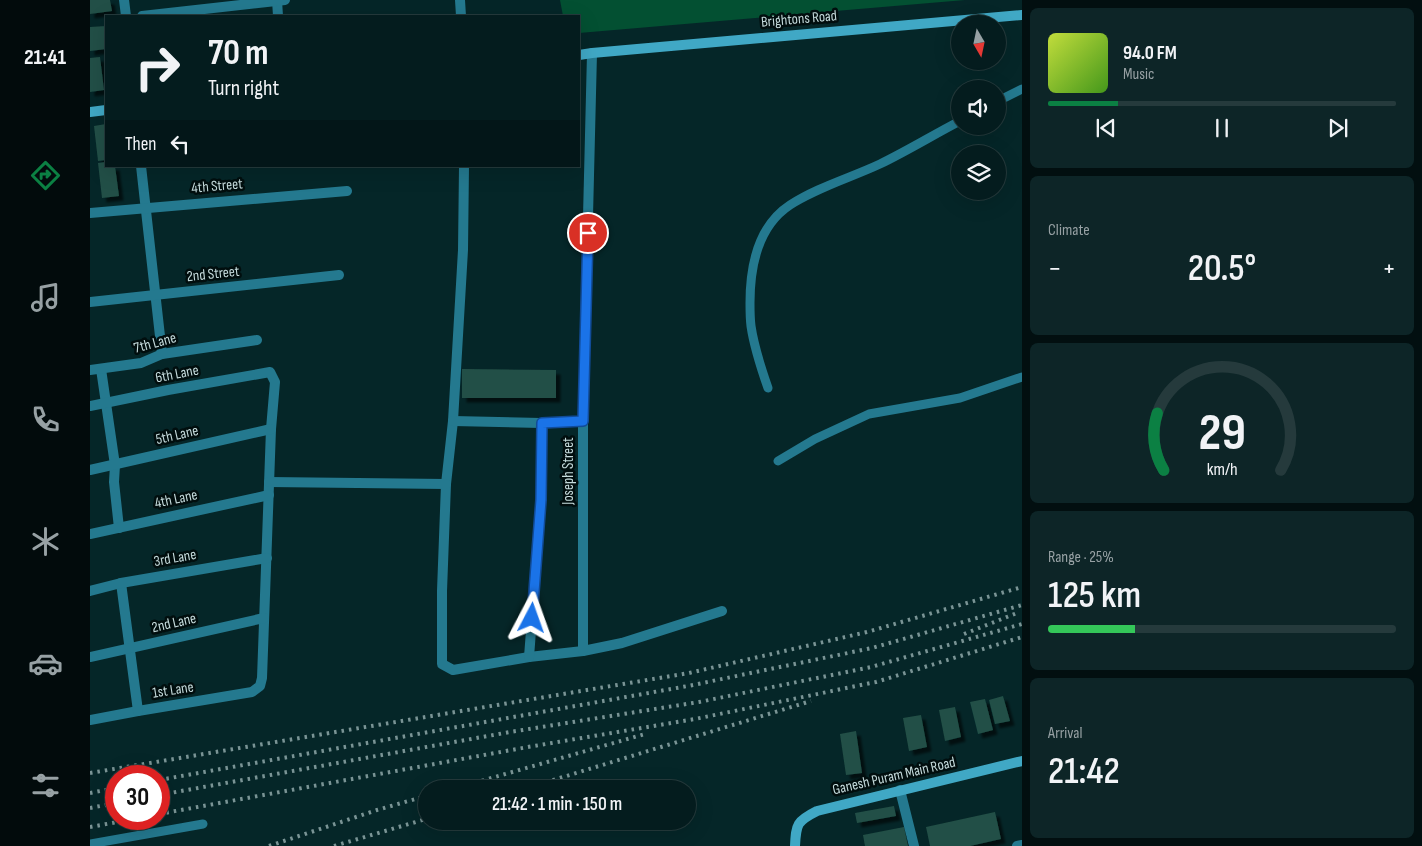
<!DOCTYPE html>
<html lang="en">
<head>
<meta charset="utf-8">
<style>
	body { margin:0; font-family:"Sofia Sans Condensed",sans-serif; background:#0d2527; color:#f1f3f6; height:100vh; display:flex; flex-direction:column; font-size:19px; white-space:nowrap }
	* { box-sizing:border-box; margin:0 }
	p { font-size:16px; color:#97a1a4 }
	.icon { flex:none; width:28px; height:28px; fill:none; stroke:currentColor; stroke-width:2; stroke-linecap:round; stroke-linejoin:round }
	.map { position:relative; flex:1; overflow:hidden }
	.drawer { display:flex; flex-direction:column; gap:8px; padding:8px; background:#020f10; width:400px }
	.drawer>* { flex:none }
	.hud { position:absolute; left:15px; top:15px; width:475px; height:152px; border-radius:0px; box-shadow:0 5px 20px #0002,0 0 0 1px #253a3c; background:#041c1e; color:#f1f3f6; overflow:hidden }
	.needle { width:32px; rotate:171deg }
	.controls { position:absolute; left:861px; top:15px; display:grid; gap:10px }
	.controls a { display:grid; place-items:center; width:55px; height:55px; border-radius:50%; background:#041c1e; box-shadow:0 5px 20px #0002,0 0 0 1px #253a3c; font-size:25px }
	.speed { position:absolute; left:15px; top:765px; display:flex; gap:10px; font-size:25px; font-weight:700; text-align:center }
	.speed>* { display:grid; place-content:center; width:65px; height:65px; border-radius:50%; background:#041c1e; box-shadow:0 5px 20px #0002,0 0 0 1px #253a3c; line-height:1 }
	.speed .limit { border:8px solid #d22; background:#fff; color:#111 }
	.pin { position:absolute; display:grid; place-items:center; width:42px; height:42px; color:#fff; margin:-21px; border:2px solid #fff; border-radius:50%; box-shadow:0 1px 5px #0007 }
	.me { position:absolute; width:55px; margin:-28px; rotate:4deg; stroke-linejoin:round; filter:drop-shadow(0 0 4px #0008) }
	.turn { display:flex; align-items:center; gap:18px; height:105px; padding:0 20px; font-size:22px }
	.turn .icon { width:65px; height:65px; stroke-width:2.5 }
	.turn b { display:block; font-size:35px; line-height:42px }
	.then { display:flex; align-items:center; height:48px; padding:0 20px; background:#0003; gap:10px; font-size:19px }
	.big { font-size:38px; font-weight:600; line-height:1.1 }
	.drawer .tile { flex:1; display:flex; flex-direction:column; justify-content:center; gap:8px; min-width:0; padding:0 18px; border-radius:8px; background:#0d2527 }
	.drawer .dial { align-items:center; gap:0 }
	.dial svg { height:130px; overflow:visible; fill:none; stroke:#253a3c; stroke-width:7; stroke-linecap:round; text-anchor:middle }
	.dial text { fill:#f1f3f6; stroke:none }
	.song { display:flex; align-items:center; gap:15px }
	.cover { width:60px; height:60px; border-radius:8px; background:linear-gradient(135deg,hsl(70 70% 55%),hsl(100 70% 35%)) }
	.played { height:5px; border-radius:2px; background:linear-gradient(90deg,#0b8043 20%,#253a3c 20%) }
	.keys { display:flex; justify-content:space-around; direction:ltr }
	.heat { display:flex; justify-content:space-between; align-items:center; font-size:28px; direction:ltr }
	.charge { height:8px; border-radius:4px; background:linear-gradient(90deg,#34c759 25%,#253a3c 0) }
	.trip { position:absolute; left:328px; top:780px; width:278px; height:50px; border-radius:25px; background:#041c1e; box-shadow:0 5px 20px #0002,0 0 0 1px #253a3c; font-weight:600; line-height:50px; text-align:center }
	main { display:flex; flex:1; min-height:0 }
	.tab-bar { display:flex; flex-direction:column; width:90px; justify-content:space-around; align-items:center; background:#020b0c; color:#97a1a4 }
	.tab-bar .icon { width:35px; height:35px }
	.tab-bar .current { color:#0b8043 }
	.tab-bar b { font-size:22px; color:#f1f3f6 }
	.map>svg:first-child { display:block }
</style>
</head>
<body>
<main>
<nav class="tab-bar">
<b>21:41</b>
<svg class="icon current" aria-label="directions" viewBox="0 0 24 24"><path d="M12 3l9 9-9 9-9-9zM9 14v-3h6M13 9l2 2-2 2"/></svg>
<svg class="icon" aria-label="music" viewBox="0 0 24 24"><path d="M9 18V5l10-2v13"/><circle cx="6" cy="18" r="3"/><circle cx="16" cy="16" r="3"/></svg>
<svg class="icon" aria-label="phone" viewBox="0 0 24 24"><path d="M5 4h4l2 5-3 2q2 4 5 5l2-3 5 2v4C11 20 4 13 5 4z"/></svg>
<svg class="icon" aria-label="climate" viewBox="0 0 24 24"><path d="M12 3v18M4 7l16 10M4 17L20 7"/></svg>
<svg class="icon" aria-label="car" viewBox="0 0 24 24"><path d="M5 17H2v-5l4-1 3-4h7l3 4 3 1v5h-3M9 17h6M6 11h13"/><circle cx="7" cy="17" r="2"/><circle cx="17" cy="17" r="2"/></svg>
<svg class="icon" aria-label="filters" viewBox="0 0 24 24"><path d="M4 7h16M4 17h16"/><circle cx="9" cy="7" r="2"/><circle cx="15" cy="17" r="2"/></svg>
</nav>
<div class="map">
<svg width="932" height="846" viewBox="0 0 932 846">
	<defs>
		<filter id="shadow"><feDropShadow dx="4.5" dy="4.5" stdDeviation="1" flood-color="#0009"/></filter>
	</defs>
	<rect width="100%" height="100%" fill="#052628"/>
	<path fill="#035032" d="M470,0H875L489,33V16H473Z"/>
	<g fill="#224f46" filter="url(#shadow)">
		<path d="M0,0H20L22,11L0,14Z"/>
		<path d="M16,26V49L0,51V27Z"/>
		<path d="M10,57L14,90L0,92V58Z"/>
		<path d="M16,124V160L8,161L4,126Z"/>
		<path d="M16,162V166H25L29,196L12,198L8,163Z"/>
		<path d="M372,369L466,370V398H372Z"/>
		<path d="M913,696L920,721L905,724L899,700Z"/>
		<path d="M895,699L903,730L888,734L880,702Z"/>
		<path d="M865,707L871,737L855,741L849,710Z"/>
		<path d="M831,715L837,747L819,751L813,718Z"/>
		<path d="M766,731L772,773L756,775L750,734Z"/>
		<path d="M804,806L806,816L767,823L765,813Z"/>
		<path d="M905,812L911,839L880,846H840L836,827Z"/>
		<path d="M814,827L818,846H775L773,835Z"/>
	</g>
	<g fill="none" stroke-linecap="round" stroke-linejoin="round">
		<g stroke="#24798f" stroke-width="9">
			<path d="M908,101L932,89"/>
			<path d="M678,388C671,368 664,347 661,326C660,318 660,310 660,303C660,267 668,226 700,205C728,187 760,178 790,164C817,151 843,135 870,121"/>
			<path d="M688,461L725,439L779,414L870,398L932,377"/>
			<path d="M0,844L113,824"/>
		</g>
		<g stroke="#24798f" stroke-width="10">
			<path d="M34,0L36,16"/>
			<path d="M187,0L188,16"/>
			<path d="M370,0L371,16"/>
			<path d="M52,16L195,0"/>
			<path d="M51,166L72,354"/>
			<path d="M374,166L373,250L363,421L356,484L352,591V664L363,670L439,657L493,651L532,643L632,611"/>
			<path d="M0,213L257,191"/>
			<path d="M0,302L249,275"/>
			<path d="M11,369L25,465L24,482L29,528"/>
			<path d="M0,370L51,363L72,354L167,340"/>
			<path d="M0,406L78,390L180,372L185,382L181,429L172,678L170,686L162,692L48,711L0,720"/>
			<path d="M363,421L451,423L493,421"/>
			<path d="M0,470L181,429"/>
			<path d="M179,482L356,484"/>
			<path d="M0,534L179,495"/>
			<path d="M31,583L48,711"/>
			<path d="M0,591L31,583L177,558"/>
			<path d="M493,651V421L502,53"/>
			<path d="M0,657L174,618"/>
			<path d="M439,657L451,500V423"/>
			<path d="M810,790L824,846"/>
			<path d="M927,846L932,845"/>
		</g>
		<g stroke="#40a8c5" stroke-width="10">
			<path d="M489,55L502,53L932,15"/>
			<path d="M0,112L16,110"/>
			<path d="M705,846C706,824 707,821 727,811L932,761"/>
		</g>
		<g stroke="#7a9495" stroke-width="4" stroke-dasharray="2.5 5" stroke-linecap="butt">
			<path d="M874,634L927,613"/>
			<path d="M0,773L599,673L777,632L932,587"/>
			<path d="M69,780L598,686L782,648L932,605"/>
			<path d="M363,789L555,734"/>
			<path d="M434,789L721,701"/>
			<path d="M0,793L26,788"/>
			<path d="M69,795L420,732L609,702L781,667L932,624"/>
			<path d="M0,808L26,803"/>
			<path d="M69,814L438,747L605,719L786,682L932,637"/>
			<path d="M0,827L44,819"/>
			<path d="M179,846L287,810L336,796"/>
			<path d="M244,846L336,819"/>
		</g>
	</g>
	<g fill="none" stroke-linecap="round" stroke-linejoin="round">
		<g stroke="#114b97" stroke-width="12">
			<path id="route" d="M442,618L451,500L452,423L493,421L498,233"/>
		</g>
		<use href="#route" stroke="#1a73e8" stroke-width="9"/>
	</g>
	<g text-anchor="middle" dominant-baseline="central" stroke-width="5" stroke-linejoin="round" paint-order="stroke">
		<g font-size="15" fill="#c5dbdc" stroke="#010e0e">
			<text transform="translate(709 19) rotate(-5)">Brightons Road</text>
			<text transform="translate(127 186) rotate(-5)">4th Street</text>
			<text transform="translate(123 274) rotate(-6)">2nd Street</text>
			<text transform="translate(65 343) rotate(-15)">7th Lane</text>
			<text transform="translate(87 374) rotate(-11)">6th Lane</text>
			<text transform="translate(87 435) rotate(-13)">5th Lane</text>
			<text transform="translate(478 471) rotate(-90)">Joseph Street</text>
			<text transform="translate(86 499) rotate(-12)">4th Lane</text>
			<text transform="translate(85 558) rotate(-10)">3rd Lane</text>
			<text transform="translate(84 623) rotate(-13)">2nd Lane</text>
			<text transform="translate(83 690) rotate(-9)">1st Lane</text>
			<text transform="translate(804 776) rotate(-13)">Ganesh Puram Main Road</text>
		</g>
	</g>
</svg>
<div class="controls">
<a><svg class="needle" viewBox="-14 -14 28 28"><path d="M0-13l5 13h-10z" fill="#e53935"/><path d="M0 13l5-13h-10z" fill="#97a1a4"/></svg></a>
<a><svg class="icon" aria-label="sound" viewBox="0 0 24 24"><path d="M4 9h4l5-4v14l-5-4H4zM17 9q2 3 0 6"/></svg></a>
<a><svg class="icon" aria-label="layers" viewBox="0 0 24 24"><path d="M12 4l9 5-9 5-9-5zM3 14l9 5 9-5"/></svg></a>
</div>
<div class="speed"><div class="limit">30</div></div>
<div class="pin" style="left:498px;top:233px;background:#d93025"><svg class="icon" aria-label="arrive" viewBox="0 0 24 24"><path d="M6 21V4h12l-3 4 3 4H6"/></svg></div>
<svg class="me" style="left:442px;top:618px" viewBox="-20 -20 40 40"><path d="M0-17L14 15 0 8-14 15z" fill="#1a73e8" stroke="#fff" stroke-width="4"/></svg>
<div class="trip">21:42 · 1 min · 150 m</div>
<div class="hud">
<div class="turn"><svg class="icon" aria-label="right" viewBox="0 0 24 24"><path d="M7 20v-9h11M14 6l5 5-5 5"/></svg><div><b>70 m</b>Turn right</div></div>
<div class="then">Then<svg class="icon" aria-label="left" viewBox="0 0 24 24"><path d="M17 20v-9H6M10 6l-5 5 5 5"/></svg></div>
</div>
</div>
<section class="drawer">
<div class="tile">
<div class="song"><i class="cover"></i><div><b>94.0 FM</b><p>Music</p></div></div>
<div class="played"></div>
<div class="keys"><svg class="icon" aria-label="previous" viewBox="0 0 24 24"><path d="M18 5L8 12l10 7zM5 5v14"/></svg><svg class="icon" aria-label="pause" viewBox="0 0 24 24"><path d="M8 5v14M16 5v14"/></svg><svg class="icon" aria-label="next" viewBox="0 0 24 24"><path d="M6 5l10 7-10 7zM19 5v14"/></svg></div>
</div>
<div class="tile"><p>Climate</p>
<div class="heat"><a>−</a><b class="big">20.5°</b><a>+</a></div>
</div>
<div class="tile dial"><svg viewBox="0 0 100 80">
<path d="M14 69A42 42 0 1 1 86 69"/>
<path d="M14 69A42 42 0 0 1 10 34" stroke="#0b8043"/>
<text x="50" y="56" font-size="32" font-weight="700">29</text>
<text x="50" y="72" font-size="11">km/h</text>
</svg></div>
<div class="tile"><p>Range · 25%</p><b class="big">125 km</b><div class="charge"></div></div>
<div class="tile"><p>Arrival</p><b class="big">21:42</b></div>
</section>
</main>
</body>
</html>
